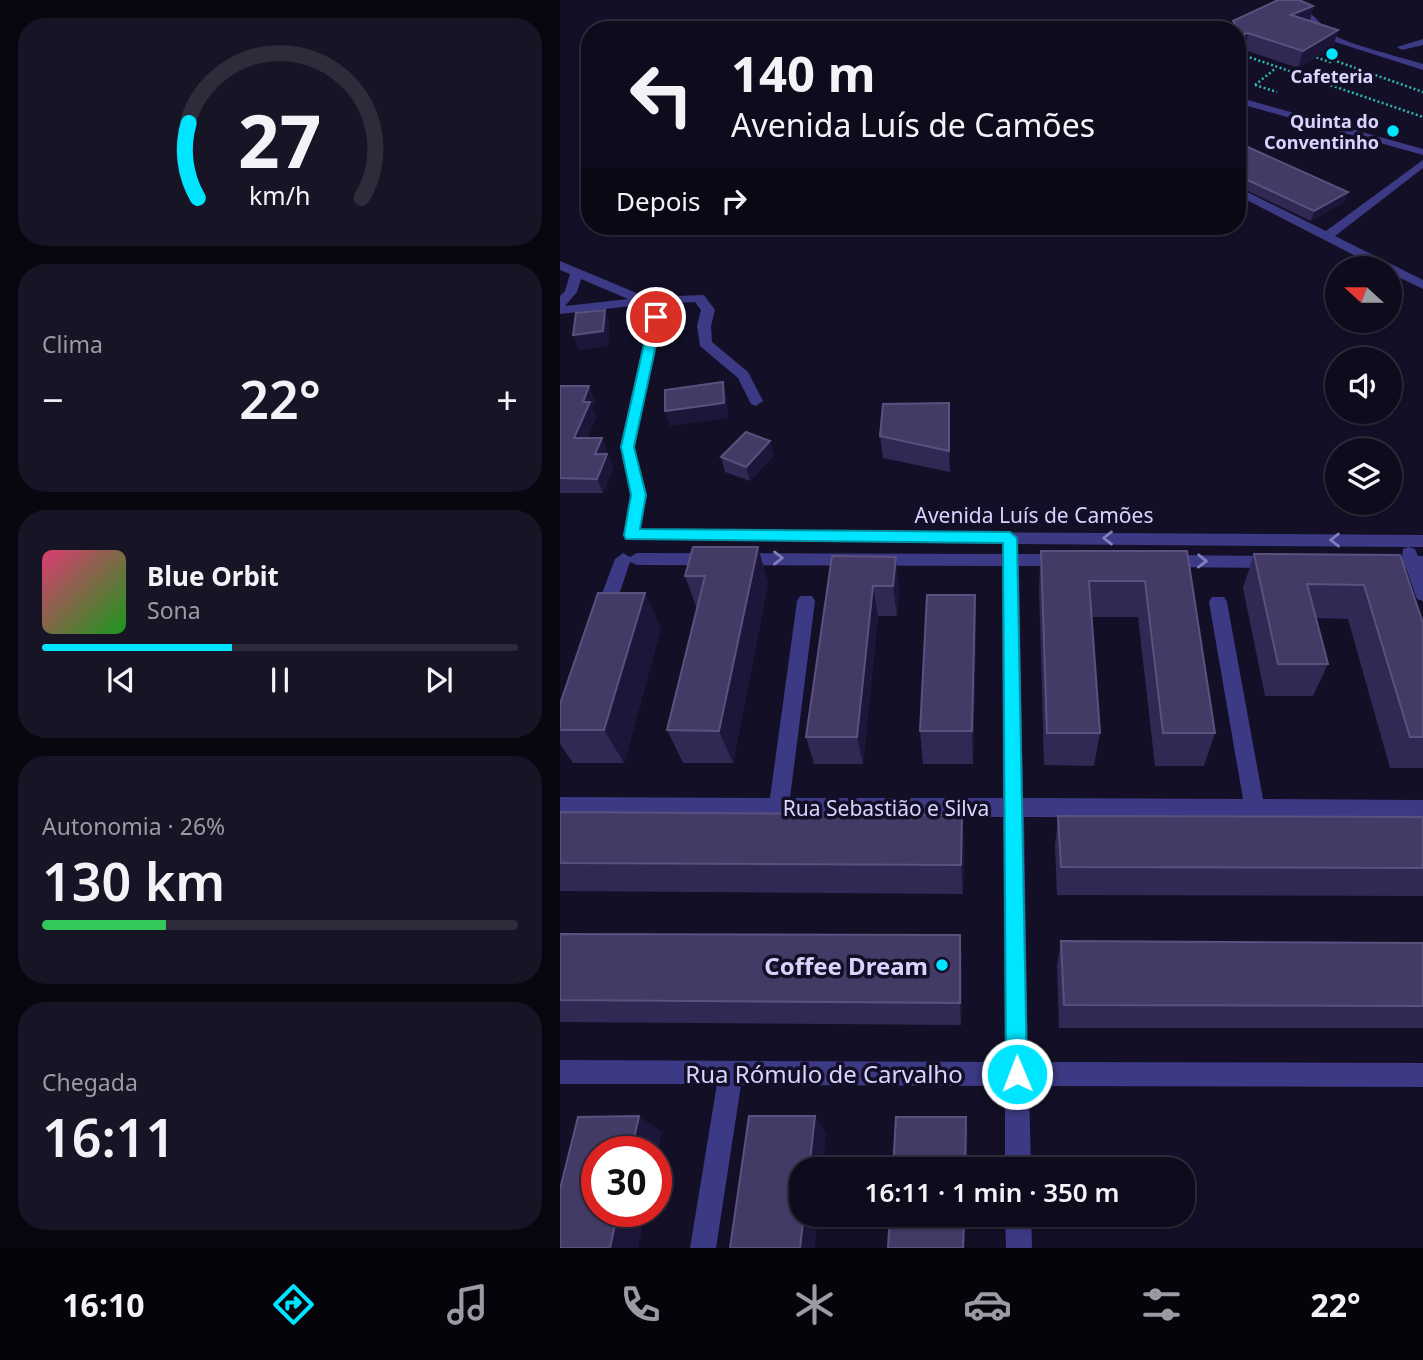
<!DOCTYPE html>
<html lang="pt">
<head>
<meta charset="utf-8">
<style>
	body { margin:0; font-family:"Noto Sans",sans-serif; background:#171425; color:#f1f3f6; height:100vh; display:flex; flex-direction:column; font-size:26px; white-space:nowrap }
	* { box-sizing:border-box; margin:0 }
	p { font-size:23px; color:#9b9ba3 }
	.icon { flex:none; width:38px; height:38px; fill:none; stroke:currentColor; stroke-width:2; stroke-linecap:round; stroke-linejoin:round }
	.map { position:relative; flex:1; overflow:hidden }
	.sheet { display:flex; flex-direction:column; gap:18px; padding:18px; background:#08060f; width:560px }
	.sheet>* { flex:none }
	.guide { position:absolute; left:21px; top:21px; width:665px; height:214px; border-radius:28px; box-shadow:0 2px 5px #0004,0 0 0 2px #2e2b3b; background:#0e0b1c; color:#f1f3f6; overflow:hidden }
	.needle { width:46px; rotate:291deg }
	.controls { position:absolute; left:765px; top:256px; display:grid; gap:14px }
	.controls a { display:grid; place-items:center; width:77px; height:77px; border-radius:50%; background:#0e0b1c; box-shadow:0 2px 5px #0004,0 0 0 2px #2e2b3b; font-size:35px }
	.speed { position:absolute; left:21px; top:1136px; display:flex; gap:14px; font-size:35px; font-weight:700; text-align:center }
	.speed>* { display:grid; place-content:center; width:91px; height:91px; border-radius:50%; background:#0e0b1c; box-shadow:0 2px 5px #0004,0 0 0 2px #2e2b3b; line-height:1 }
	.speed .limit { border:10px solid #d22; background:#fff; color:#111 }
	.pin { position:absolute; display:grid; place-items:center; width:60px; height:60px; color:#fff; margin:-30px; border:4px solid #fff; border-radius:50%; box-shadow:0 2px 7px #0007 }
	.me { position:absolute; width:77px; margin:-38px; rotate:359deg; stroke-linejoin:round; filter:drop-shadow(0 0 5px #0008) }
	.turn { display:flex; align-items:center; gap:24px; height:147px; padding:0 35px; font-size:32px }
	.turn .icon { width:91px; height:91px; stroke-width:2.5 }
	.turn b { display:block; font-size:49px; line-height:60px }
	.then { display:flex; align-items:center; height:66px; padding:0 35px; background:#0003; gap:14px; font-size:26px }
	.big { font-size:52px; font-weight:600; line-height:1.1 }
	.sheet .card { flex:1; display:flex; flex-direction:column; justify-content:center; gap:10px; min-width:0; padding:0 24px; border-radius:28px; background:#171425 }
	.sheet .dial { align-items:center; gap:0 }
	.dial svg { height:182px; overflow:visible; fill:none; stroke:#2e2b3b; stroke-width:7; stroke-linecap:round; text-anchor:middle }
	.dial text { fill:#f1f3f6; stroke:none }
	.song { display:flex; align-items:center; gap:21px }
	.cover { width:84px; height:84px; border-radius:10px; background:linear-gradient(135deg,hsl(340 70% 55%),hsl(120 70% 35%)) }
	.played { height:7px; border-radius:4px; background:linear-gradient(90deg,#00e5ff 40%,#2e2b3b 40%) }
	.keys { display:flex; justify-content:space-around; direction:ltr }
	.heat { display:flex; justify-content:space-between; align-items:center; font-size:38px; direction:ltr }
	.charge { height:10px; border-radius:5px; background:linear-gradient(90deg,#34c759 26%,#2e2b3b 0) }
	.trip { position:absolute; left:229px; top:1157px; width:406px; height:70px; border-radius:28px; background:#0e0b1c; box-shadow:0 2px 5px #0004,0 0 0 2px #2e2b3b; font-weight:600; line-height:70px; text-align:center }
	.menu { display:flex; height:112px; justify-content:space-around; align-items:center; background:#06040b; color:#9b9ba3 }
	.menu .icon { width:49px; height:49px }
	.menu .selected { color:#00e5ff }
	.menu b { font-size:32px; color:#f1f3f6 }
	main { display:flex; flex:1; min-height:0 }
	.map>svg:first-child { display:block }
</style>
</head>
<body>
<main>
<section class="sheet">
<div class="card dial"><svg viewBox="0 0 100 80">
<path d="M14 69A42 42 0 1 1 86 69"/>
<path d="M14 69A42 42 0 0 1 10 36" stroke="#00e5ff"/>
<text x="50" y="56" font-size="32" font-weight="700">27</text>
<text x="50" y="72" font-size="11">km/h</text>
</svg></div>
<div class="card"><p>Clima</p>
<div class="heat"><a>−</a><b class="big">22°</b><a>+</a></div>
</div>
<div class="card">
<div class="song"><i class="cover"></i><div><b>Blue Orbit</b><p>Sona</p></div></div>
<div class="played"></div>
<div class="keys"><svg class="icon" aria-label="previous" viewBox="0 0 24 24"><path d="M18 5L8 12l10 7zM5 5v14"/></svg><svg class="icon" aria-label="pause" viewBox="0 0 24 24"><path d="M8 5v14M16 5v14"/></svg><svg class="icon" aria-label="next" viewBox="0 0 24 24"><path d="M6 5l10 7-10 7zM19 5v14"/></svg></div>
</div>
<div class="card"><p>Autonomia · 26%</p><b class="big">130 km</b><div class="charge"></div></div>
<div class="card"><p>Chegada</p><b class="big">16:11</b></div>
</section>
<div class="map">
<svg width="863" height="1248" viewBox="0 0 863 1248">
	<rect width="100%" height="100%" fill="#130f26"/>
	<g fill="none" stroke-linecap="round" stroke-linejoin="round">
		<g stroke="#2fb8b0" stroke-width="2.5" stroke-dasharray="2 2.5" stroke-linecap="butt">
			<path d="M677,53L863,117"/>
			<path d="M752,56L770,62L773,60L863,92"/>
			<path d="M695,85L717,92"/>
			<path d="M695,85L716,68"/>
		</g>
		<g fill="#3d3a85" fill-rule="evenodd">
			<path d="M720,0C744,0 756,21 774,35C787,44 844,58 863,64V70L769,40L747,18Z"/>
			<path d="M863,39V45L842,50L837,47Z"/>
			<path d="M677,97L863,149V155L677,103Z"/>
			<path d="M863,160V168L775,236L863,280V289L830,273V268H819L677,195V187L766,231Z"/>
			<path d="M0,261L86,297L144,295L155,310L151,326L152,342L188,372L203,401L196,406L191,404L178,378L140,346L137,326L141,310L135,302L96,304L103,317L74,447L87,495L80,530L863,535V547H849L855,549L858,556H863V601L857,599L846,568H819L811,562L819,556H842L843,549L849,547L456,544L458,554H504L512,560L504,566H459L463,798L683,799L649,602L652,597H664L667,602L703,799L863,800V818L464,817L468,1062L863,1063V1087L469,1086L471,1169H445V1086L181,1085L156,1248H130L157,1084H0V1060L445,1062L443,817L0,815V797L210,798L237,601L240,596H252L255,601L230,798H443L442,566L77,565L70,562L52,615L49,620H37L34,615L55,559L63,553L70,557L77,553L442,554L444,544L65,539L63,535L71,495L60,447L89,317L88,311L81,305L0,314V296L5,291L10,274L0,270ZM21,279L68,299L5,306L17,292Z"/>
			<path d="M605,555L714,556L722,562L714,568L605,567L597,561Z"/>
			<path d="M445,1214H471L472,1248H446Z"/>
		</g>
	</g>
	<g fill="#312854">
		<path d="M753,6L750,21L778,30L773,48L738,68L685,50L679,53L677,50V30H672L673,21Z"/>
		<path d="M677,146L785,202L751,221L677,186Z"/>
		<path d="M0,386L35,401L32,408L36,417L27,438H42L53,468L43,493H0Z"/>
		<path d="M389,403L390,472L323,458L320,436Z"/>
		<path d="M214,455L190,481L165,472L161,457Z"/>
		<path d="M198,547L208,583L173,763H123L107,730L137,609L125,576Z"/>
		<path d="M481,551H627L655,733L644,766H595L578,617H532L540,733L534,766L484,765L479,587Z"/>
		<path d="M694,554L840,555L863,623V768H830L788,619L756,618L768,664L753,696H705L683,588Z"/>
		<path d="M272,556L339,586L337,616H318L303,764H254L246,737Z"/>
		<path d="M415,595L416,631L413,764H363L360,731Z"/>
		<path d="M101,628L64,763H13L0,744V704Z"/>
		<path d="M0,812L402,815L404,845L403,894L0,891Z"/>
		<path d="M498,816L863,817V896L497,895L495,846Z"/>
		<path d="M0,934L400,935L402,961L401,1025L0,1022Z"/>
		<path d="M501,941L863,943V1028H499L497,966Z"/>
	</g>
	<g fill="#1d163a">
		<path d="M753,6L749,24L731,15Z"/>
		<path d="M778,30L773,48L738,68L743,51Z"/>
		<path d="M688,33L685,50L679,53L682,35Z"/>
		<path d="M788,192L785,202L751,221L754,211Z"/>
		<path d="M45,310L50,325L48,346L19,350L13,335Z"/>
		<path d="M163,382L167,397L168,418L110,426L105,411Z"/>
		<path d="M29,386L35,401L32,408L36,417L21,452L14,438L23,402Z"/>
		<path d="M389,403L390,425V472L389,451Z"/>
		<path d="M42,438L53,468L43,493L37,479L35,454Z"/>
		<path d="M210,441L214,455L190,481L186,467Z"/>
		<path d="M198,547L208,583L173,763L159,731Z"/>
		<path d="M336,557L339,586L337,616L333,586Z"/>
		<path d="M313,586L318,616L303,764L297,737Z"/>
		<path d="M85,593L101,628L64,763L44,730Z"/>
		<path d="M415,595L416,631L413,764L412,731Z"/>
		<path d="M402,815L404,845L403,894L401,865Z"/>
		<path d="M400,935L402,961L401,1025L400,1003Z"/>
		<path d="M79,1116L102,1132L96,1159V1152H71Z"/>
		<path d="M255,1116L266,1133L263,1169H249Z"/>
		<path d="M406,1117L408,1134L407,1169H405Z"/>
		<path d="M58,1211H86L78,1248H50Z"/>
		<path d="M244,1214H258L255,1248H240Z"/>
		<path d="M404,1214H406L405,1248H403Z"/>
	</g>
	<g fill="#433a66" stroke="#5a527e" stroke-width="2">
		<path d="M718,0H739L753,6L731,15L778,30L743,51L688,33L682,35L673,21Z"/>
		<path d="M681,144L788,192L754,211L677,175V146Z"/>
		<path d="M45,310L43,331L13,335L16,313Z"/>
		<path d="M163,382L164,403L105,411V390Z"/>
		<path d="M0,386H29L23,402H30L14,438H42L35,454H47L37,479L0,478Z"/>
		<path d="M389,403V451L320,436L323,404Z"/>
		<path d="M186,432L210,441L186,467L161,457Z"/>
		<path d="M133,547H198L159,731L107,730L145,576H125Z"/>
		<path d="M481,551H627L655,733H603L585,581H529L540,733H487Z"/>
		<path d="M694,554L840,555L863,623V737H850L804,585L747,584L768,664H718Z"/>
		<path d="M272,556L336,557L333,586H313L297,737H246Z"/>
		<path d="M38,593H85L44,730H0V704Z"/>
		<path d="M367,595H415L412,731H360Z"/>
		<path d="M0,812L402,815L401,865L0,863Z"/>
		<path d="M498,816L863,817V868L501,867Z"/>
		<path d="M0,934L400,935V1003L0,1000Z"/>
		<path d="M501,941L863,943V1006L504,1005Z"/>
		<path d="M79,1116L71,1152H37V1211H58L50,1248H0V1189L18,1117Z"/>
		<path d="M189,1116H255L249,1169H242V1214H244L240,1248H170Z"/>
		<path d="M336,1117H406L405,1169H333Z"/>
		<path d="M528,1157H569L570,1169H529Z"/>
		<path d="M330,1214H404L403,1248H328Z"/>
	</g>
	<defs><path id="oneway-chevron" d="M-2-3.5L2.5 0L-2 3.5" fill="none" stroke-width="1.6" stroke-linecap="round" stroke-linejoin="round" transform="scale(1.75)"/></defs>
	<g stroke="#837fbc">
		<use href="#oneway-chevron" transform="translate(548 538) rotate(-180)"/>
		<use href="#oneway-chevron" transform="translate(775 540) rotate(-180)"/>
		<use href="#oneway-chevron" transform="translate(218 558)"/>
		<use href="#oneway-chevron" transform="translate(642 561) rotate(1)"/>
	</g>
	<path fill="#00e5ff" stroke="#0095a6" stroke-width="2" d="M96,313L102,317L74,447L86,495L80,529L450,532L457,538L467,1074L464,1081L457,1085L449,1081L446,1074L443,543L66,539L64,535L71,495L61,447L90,317Z"/>
	<g fill="#00e5ff" stroke="#130f26" stroke-width="2.5">
		<circle cx="772" cy="54" r="7"/>
		<circle cx="833" cy="131" r="7"/>
		<circle cx="382" cy="965" r="7"/>
	</g>
	<g text-anchor="middle" dominant-baseline="central" stroke-width="7" stroke-linejoin="round" paint-order="stroke">
		<g font-size="18" font-weight="bold" fill="#d9d4ff" stroke="#130f26">
			<text x="772" y="76">Cafeteria</text>
			<text x="819" y="121" text-anchor="end">Quinta do<tspan x="819" dy="21">Conventinho</tspan></text>
		</g>
		<g font-size="21" fill="#d9d4ff" stroke="#130f26">
			<text x="474" y="515">Avenida Luís de Camões</text>
			<text x="326" y="808">Rua Sebastião e Silva</text>
		</g>
		<g font-size="24" font-weight="bold" fill="#d9d4ff" stroke="#130f26" text-anchor="end">
			<text x="368" y="965">Coffee Dream</text>
		</g>
		<g font-size="24" fill="#d9d4ff" stroke="#130f26">
			<text x="264" y="1073">Rua Rómulo de Carvalho</text>
		</g>
	</g>
</svg>
<div class="controls">
<a><svg class="needle" viewBox="-14 -14 28 28"><path d="M0-13l5 13h-10z" fill="#e53935"/><path d="M0 13l5-13h-10z" fill="#9b9ba3"/></svg></a>
<a><svg class="icon" aria-label="sound" viewBox="0 0 24 24"><path d="M4 9h4l5-4v14l-5-4H4zM17 9q2 3 0 6"/></svg></a>
<a><svg class="icon" aria-label="layers" viewBox="0 0 24 24"><path d="M12 4l9 5-9 5-9-5zM3 14l9 5 9-5"/></svg></a>
</div>
<div class="speed"><div class="limit">30</div></div>
<div class="pin" style="left:96px;top:317px;background:#d93025"><svg class="icon" aria-label="arrive" viewBox="0 0 24 24"><path d="M6 21V4h12l-3 4 3 4H6"/></svg></div>
<svg class="me" style="left:457px;top:1074px" viewBox="-20 -20 40 40"><circle r="17" fill="#00e5ff" stroke="#fff" stroke-width="3"/><path d="M0-11L8 9 0 5-8 9z" fill="#fff"/></svg>
<div class="trip">16:11 · 1 min · 350 m</div>
<div class="guide">
<div class="turn"><svg class="icon" aria-label="left" viewBox="0 0 24 24"><path d="M17 20v-9H6M10 6l-5 5 5 5"/></svg><div><b>140 m</b>Avenida Luís de Camões</div></div>
<div class="then">Depois<svg class="icon" aria-label="right" viewBox="0 0 24 24"><path d="M7 20v-9h11M14 6l5 5-5 5"/></svg></div>
</div>
</div>
</main>
<nav class="menu">
<b>16:10</b>
<svg class="icon selected" aria-label="directions" viewBox="0 0 24 24"><path d="M12 3l9 9-9 9-9-9zM9 14v-3h6M13 9l2 2-2 2"/></svg>
<svg class="icon" aria-label="music" viewBox="0 0 24 24"><path d="M9 18V5l10-2v13"/><circle cx="6" cy="18" r="3"/><circle cx="16" cy="16" r="3"/></svg>
<svg class="icon" aria-label="phone" viewBox="0 0 24 24"><path d="M5 4h4l2 5-3 2q2 4 5 5l2-3 5 2v4C11 20 4 13 5 4z"/></svg>
<svg class="icon" aria-label="climate" viewBox="0 0 24 24"><path d="M12 3v18M4 7l16 10M4 17L20 7"/></svg>
<svg class="icon" aria-label="car" viewBox="0 0 24 24"><path d="M5 17H2v-5l4-1 3-4h7l3 4 3 1v5h-3M9 17h6M6 11h13"/><circle cx="7" cy="17" r="2"/><circle cx="17" cy="17" r="2"/></svg>
<svg class="icon" aria-label="filters" viewBox="0 0 24 24"><path d="M4 7h16M4 17h16"/><circle cx="9" cy="7" r="2"/><circle cx="15" cy="17" r="2"/></svg>
<b>22°</b>
</nav>
</body>
</html>
